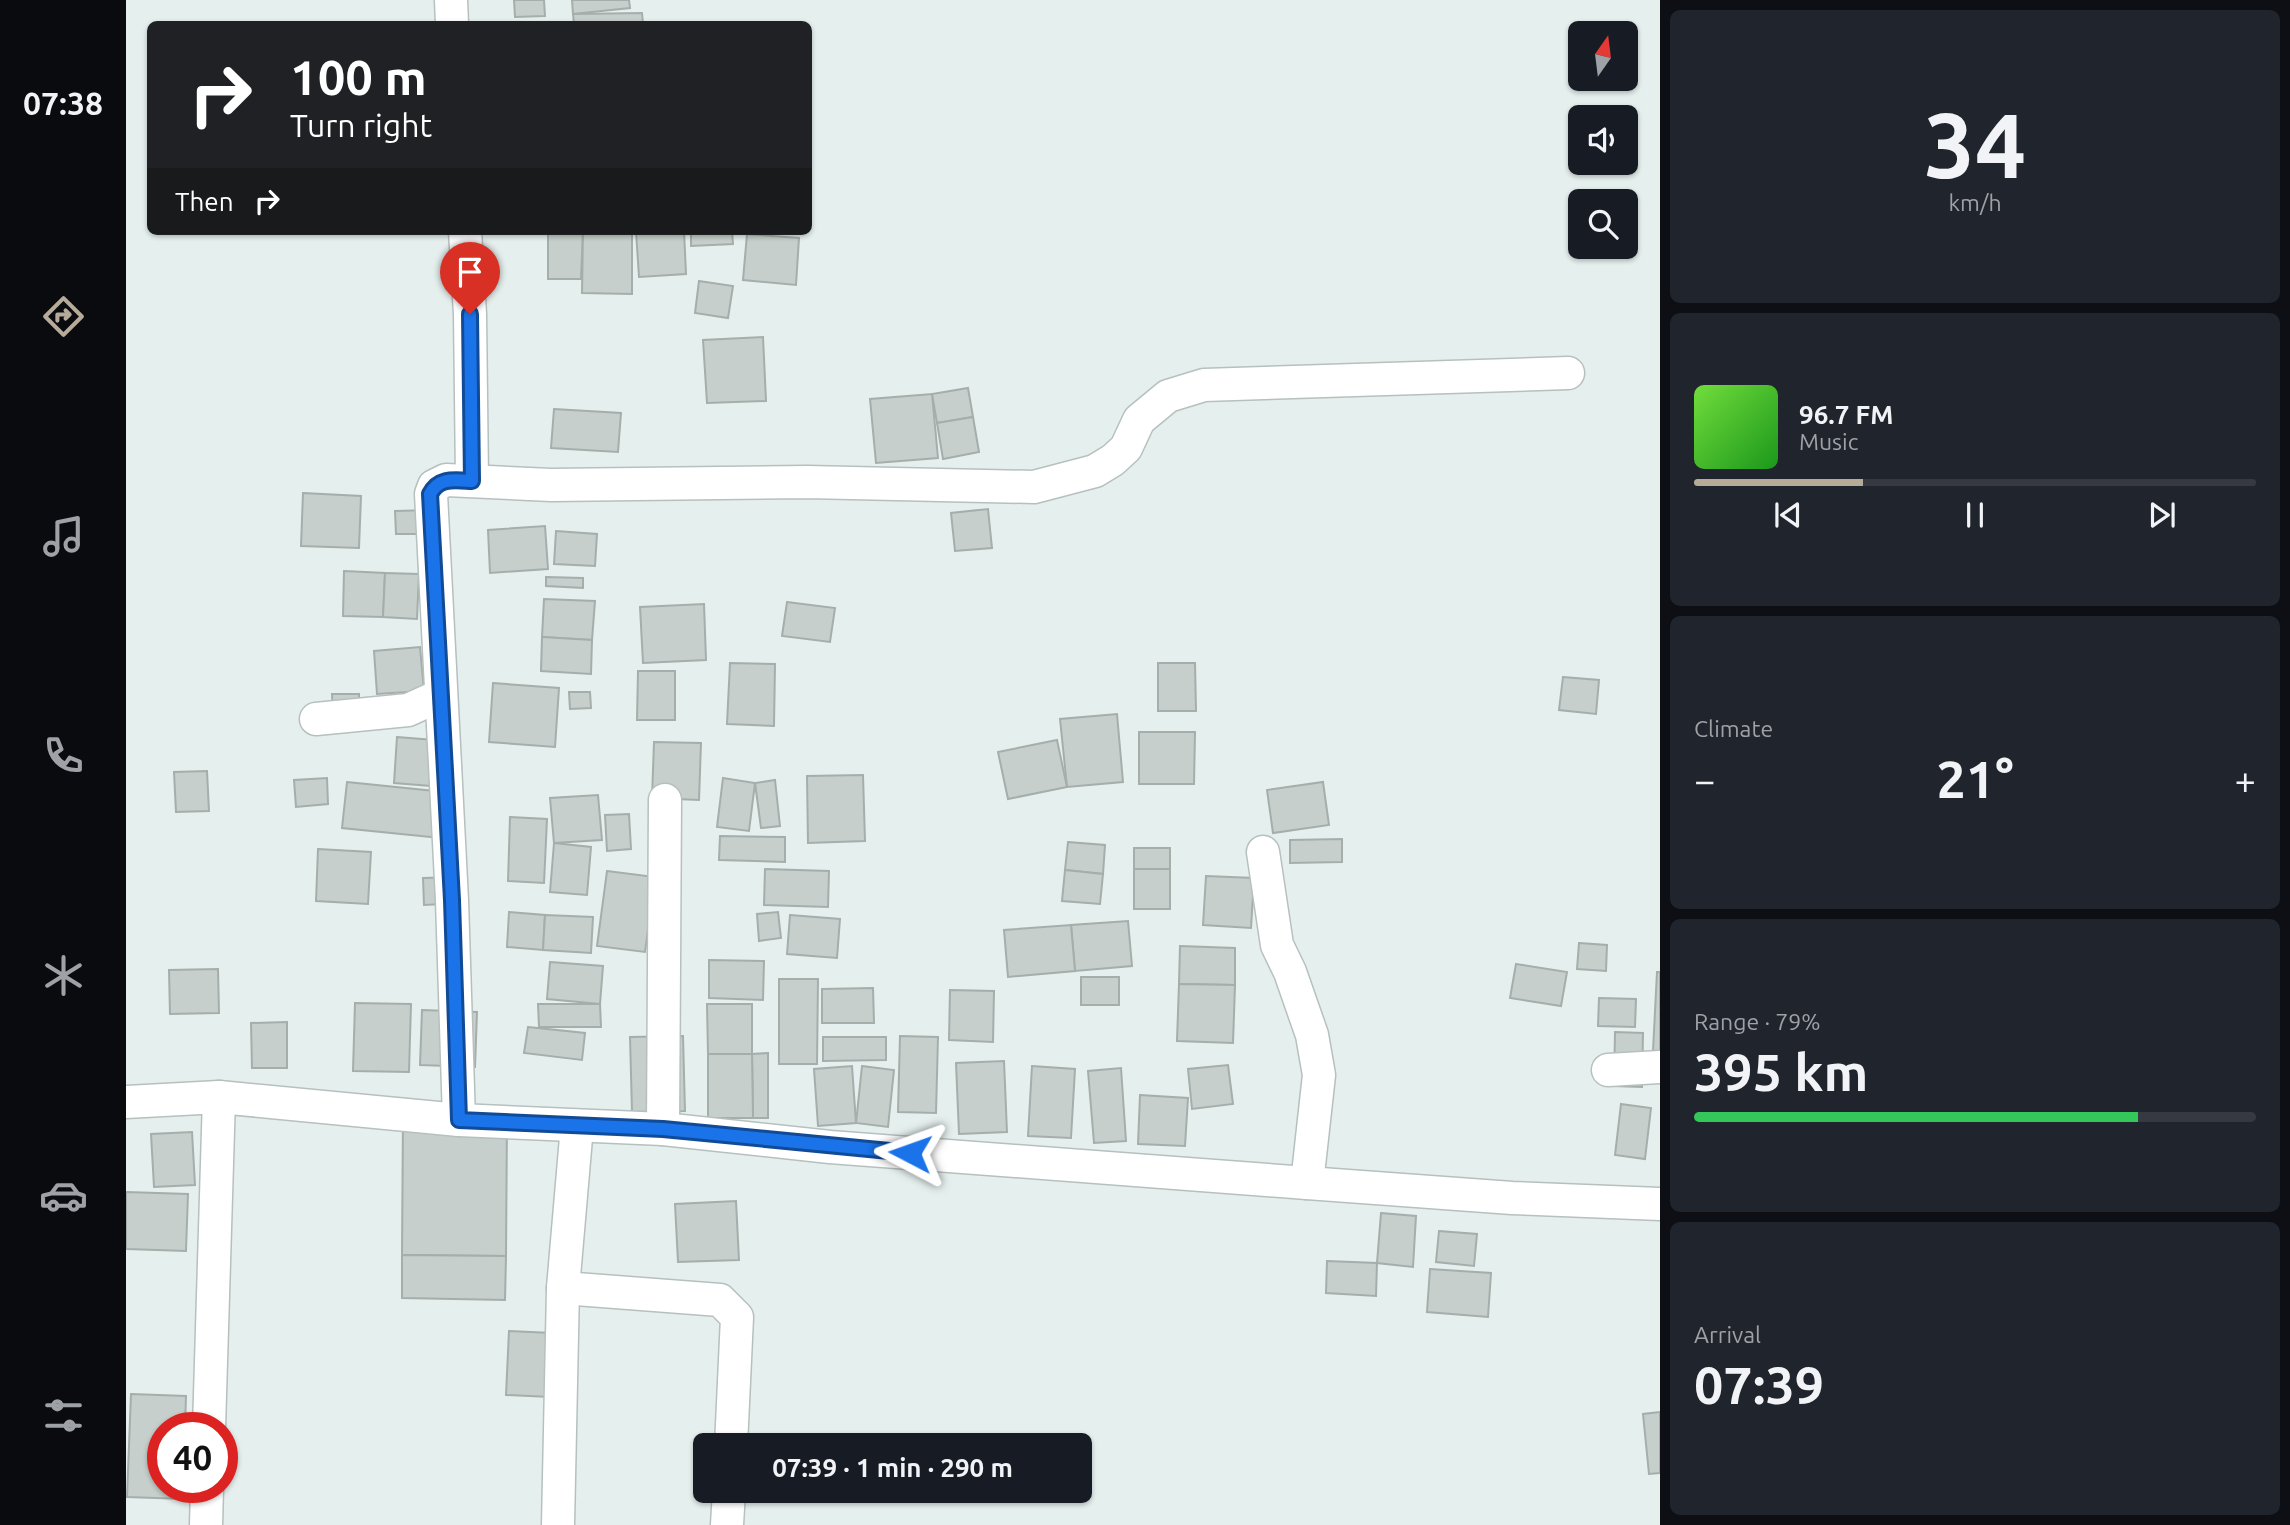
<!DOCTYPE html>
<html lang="en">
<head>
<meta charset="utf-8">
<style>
	body { margin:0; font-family:Ubuntu,sans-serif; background:#20242c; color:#f1f3f6; height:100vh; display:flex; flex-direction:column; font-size:26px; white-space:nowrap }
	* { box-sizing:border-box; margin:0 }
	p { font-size:23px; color:#9ea1a6 }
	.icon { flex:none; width:38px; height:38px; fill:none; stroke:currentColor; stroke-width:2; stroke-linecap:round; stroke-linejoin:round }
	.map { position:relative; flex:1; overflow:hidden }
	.sheet { display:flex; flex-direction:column; gap:10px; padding:10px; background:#0d0f14; width:630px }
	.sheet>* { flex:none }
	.banner { position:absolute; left:21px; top:21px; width:665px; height:214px; border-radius:10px; box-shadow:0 2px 5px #0004; background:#202124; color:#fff; overflow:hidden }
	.needle { width:46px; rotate:14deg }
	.tools { position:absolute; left:1442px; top:21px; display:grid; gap:14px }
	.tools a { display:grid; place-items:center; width:70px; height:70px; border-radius:10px; background:#171b24; box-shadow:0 2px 5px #0004; font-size:35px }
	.speed { position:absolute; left:21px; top:1412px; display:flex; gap:14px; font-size:35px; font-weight:700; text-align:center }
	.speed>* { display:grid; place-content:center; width:91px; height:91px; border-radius:50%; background:#171b24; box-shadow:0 2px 5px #0004; line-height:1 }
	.speed .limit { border:10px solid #d22; background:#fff; color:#111 }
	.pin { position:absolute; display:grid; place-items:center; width:60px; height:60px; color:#fff; margin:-72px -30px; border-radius:50% 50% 50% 0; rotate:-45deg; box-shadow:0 0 7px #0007 }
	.pin .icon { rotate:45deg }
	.me { position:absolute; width:77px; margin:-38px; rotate:274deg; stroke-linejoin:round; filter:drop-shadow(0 0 5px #0008) }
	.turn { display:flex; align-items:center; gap:24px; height:147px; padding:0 28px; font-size:32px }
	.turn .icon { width:91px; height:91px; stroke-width:2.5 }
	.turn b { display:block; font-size:49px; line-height:60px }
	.then { display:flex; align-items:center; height:66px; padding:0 28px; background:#0003; gap:14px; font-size:26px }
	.big { font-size:52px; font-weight:700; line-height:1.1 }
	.sheet .card { flex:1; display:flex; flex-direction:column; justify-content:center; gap:10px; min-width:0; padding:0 24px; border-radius:10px; background:#20242c }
	.sheet .dial { align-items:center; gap:0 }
	.dial b { font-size:91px; line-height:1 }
	.song { display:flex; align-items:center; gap:21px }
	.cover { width:84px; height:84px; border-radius:10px; background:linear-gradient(135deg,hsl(100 70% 55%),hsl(120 70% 35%)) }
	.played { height:7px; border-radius:4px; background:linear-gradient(90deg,#b6aa98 30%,#363941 30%) }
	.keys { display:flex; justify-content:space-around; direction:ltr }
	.heat { display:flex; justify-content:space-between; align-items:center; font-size:38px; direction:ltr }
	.charge { height:10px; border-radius:5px; background:linear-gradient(90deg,#34c759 79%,#363941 0) }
	.trip { position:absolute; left:567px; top:1433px; width:399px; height:70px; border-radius:10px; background:#171b24; box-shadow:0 2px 5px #0004; font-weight:700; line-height:70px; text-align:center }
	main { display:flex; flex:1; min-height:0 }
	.tabs { display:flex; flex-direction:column; width:126px; justify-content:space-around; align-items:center; background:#090b0e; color:#9ea1a6 }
	.tabs .icon { width:49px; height:49px }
	.tabs .current { color:#b6aa98 }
	.tabs b { font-size:32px; color:#f1f3f6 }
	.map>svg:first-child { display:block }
</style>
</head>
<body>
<main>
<nav class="tabs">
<b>07:38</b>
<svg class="icon current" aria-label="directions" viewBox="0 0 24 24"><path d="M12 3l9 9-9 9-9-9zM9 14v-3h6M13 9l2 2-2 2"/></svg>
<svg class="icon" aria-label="music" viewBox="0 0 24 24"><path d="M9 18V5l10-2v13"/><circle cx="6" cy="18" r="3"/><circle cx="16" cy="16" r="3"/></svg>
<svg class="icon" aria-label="phone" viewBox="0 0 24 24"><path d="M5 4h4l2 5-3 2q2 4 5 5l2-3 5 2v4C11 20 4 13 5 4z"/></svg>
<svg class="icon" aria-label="climate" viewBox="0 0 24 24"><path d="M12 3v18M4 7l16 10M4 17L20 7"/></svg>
<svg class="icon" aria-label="car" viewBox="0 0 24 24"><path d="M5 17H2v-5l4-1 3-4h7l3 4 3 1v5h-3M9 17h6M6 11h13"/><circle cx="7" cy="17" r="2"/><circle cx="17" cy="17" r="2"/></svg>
<svg class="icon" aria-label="filters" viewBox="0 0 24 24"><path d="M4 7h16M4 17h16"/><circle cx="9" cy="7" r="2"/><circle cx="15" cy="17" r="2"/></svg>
</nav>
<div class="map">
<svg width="1534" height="1525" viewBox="0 0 1534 1525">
	<rect width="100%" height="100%" fill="#e5efee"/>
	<g fill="#c6cfcb" stroke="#a6aeab" stroke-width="2">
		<path d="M388,0H418L419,16L389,17Z"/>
		<path d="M446,0H503L504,8L447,14Z"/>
		<path d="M516,13L517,24H448L447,14Z"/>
		<path d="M422,231H457L455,279H422Z"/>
		<path d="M457,231H506V294L456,293Z"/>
		<path d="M510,231H558L560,274L513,277Z"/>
		<path d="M565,231H606L607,244L565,246Z"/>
		<path d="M621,234L673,238L670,285L617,280Z"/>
		<path d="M573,281L607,286L602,318L569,313Z"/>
		<path d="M637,337L640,401L581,403L577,340Z"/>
		<path d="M842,388L847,417L811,423L806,394Z"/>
		<path d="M806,394L812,458L750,463L744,399Z"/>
		<path d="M428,409L495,413L492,452L425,448Z"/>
		<path d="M847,417L853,452L817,459L811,423Z"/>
		<path d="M177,493L235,496L233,548L175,546Z"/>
		<path d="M862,509L866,548L829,551L825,513Z"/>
		<path d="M307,510L308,534H270L269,511Z"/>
		<path d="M419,526L422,569L364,573L362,530Z"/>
		<path d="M430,531L471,534L469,566L428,564Z"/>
		<path d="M218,571L259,573L257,617L217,616Z"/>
		<path d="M259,573L293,574L291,619L257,617Z"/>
		<path d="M420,577L457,578V588L420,586Z"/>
		<path d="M418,599L469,601L466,640L416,637Z"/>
		<path d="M661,602L709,608L704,642L656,636Z"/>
		<path d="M578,604L580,660L517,663L514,607Z"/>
		<path d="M416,637L466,640L465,674L415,671Z"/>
		<path d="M294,647L298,691L251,694L248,651Z"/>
		<path d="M604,663L649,664L648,726L601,724Z"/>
		<path d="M1032,663H1069L1070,711H1032Z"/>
		<path d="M512,671H549V720H511Z"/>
		<path d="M1437,677L1473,680L1470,714L1433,710Z"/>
		<path d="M367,683L433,688L429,747L363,742Z"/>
		<path d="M443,692H464L465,708L444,709Z"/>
		<path d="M206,694H233V719H207Z"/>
		<path d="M991,714L997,782L941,787L934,719Z"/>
		<path d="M1013,732H1069L1068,784H1013Z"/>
		<path d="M271,737L333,742L330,788L268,783Z"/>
		<path d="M931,740L941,787L882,799L872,752Z"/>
		<path d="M528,742L575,743L573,800L526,798Z"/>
		<path d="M81,771L83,811L50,812L48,772Z"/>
		<path d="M737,775L739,841L682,843L681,776Z"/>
		<path d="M201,778L202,804L170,807L168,780Z"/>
		<path d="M597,778L629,783L623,831L591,827Z"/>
		<path d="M649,780L654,826L635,828L629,783Z"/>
		<path d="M221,782L328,793L324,839L216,828Z"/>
		<path d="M1197,782L1203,825L1147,833L1141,790Z"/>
		<path d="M472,795L476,840L428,843L424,798Z"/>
		<path d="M503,814L505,849L481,851L479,815Z"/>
		<path d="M384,817L421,819L418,883L382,881Z"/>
		<path d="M594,836L659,837V862L593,860Z"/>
		<path d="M1216,839V862L1164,863V840Z"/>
		<path d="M942,842L979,845L977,874L939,870Z"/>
		<path d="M428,843L465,847L461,895L424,892Z"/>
		<rect x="1008" y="848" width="36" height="21"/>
		<path d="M192,849L245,852L242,904L190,901Z"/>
		<path d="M639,869L703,871L702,907L638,905Z"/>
		<rect x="1008" y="869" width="36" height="40"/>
		<path d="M939,870L977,874L974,904L936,901Z"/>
		<path d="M481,871L529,877L519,952L471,946Z"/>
		<path d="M1080,876L1128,878L1125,928L1077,925Z"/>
		<path d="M335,877L336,903L298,905L297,878Z"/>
		<path d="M383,912L419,915L417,950L381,947Z"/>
		<path d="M652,912L655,938L633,941L631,914Z"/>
		<path d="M419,915L467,917L465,953L417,950Z"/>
		<path d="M664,915L714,919L711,958L661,954Z"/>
		<path d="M1002,921L1006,966L949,971L945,925Z"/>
		<path d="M945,925L949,971L882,977L878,930Z"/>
		<path d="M1453,943L1481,945L1480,971L1451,969Z"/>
		<path d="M1054,946L1109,948V985L1053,984Z"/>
		<path d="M583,960L638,961L637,1000L583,998Z"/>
		<path d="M424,962L477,966L474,1004L421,999Z"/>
		<path d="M1390,964L1441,972L1435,1006L1384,998Z"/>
		<path d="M92,969L93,1013L44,1014L43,970Z"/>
		<path d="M1531,972H1534V1051H1527Z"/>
		<rect x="955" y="977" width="38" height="28"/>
		<path d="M653,979H692L691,1064H653Z"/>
		<path d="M1053,984L1109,985L1107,1043L1051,1041Z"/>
		<path d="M747,988L748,1023H696V989Z"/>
		<path d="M824,990L868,991L867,1042L823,1040Z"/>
		<path d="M1473,998L1510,999L1509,1027L1472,1026Z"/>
		<path d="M229,1003L285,1004L283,1072L227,1071Z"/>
		<path d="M412,1004H474L475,1027H413Z"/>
		<path d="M581,1004H626V1054H582Z"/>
		<path d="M296,1010L351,1012L349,1067L294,1065Z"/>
		<path d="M161,1022V1068H126L125,1023Z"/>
		<path d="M402,1027L459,1033L456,1060L398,1053Z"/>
		<path d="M1489,1032L1517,1033L1516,1087L1488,1086Z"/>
		<path d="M557,1036L559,1111L506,1112L504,1037Z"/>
		<path d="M774,1036L812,1037L810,1113L772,1112Z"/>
		<path d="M697,1037H760V1060L697,1061Z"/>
		<path d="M642,1053V1118H627L626,1054Z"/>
		<path d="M582,1054H626L627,1118H582Z"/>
		<path d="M878,1061L881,1132L833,1134L830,1063Z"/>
		<path d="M1102,1065L1107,1104L1066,1109L1062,1069Z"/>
		<path d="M726,1066L730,1123L692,1126L688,1069Z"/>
		<path d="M736,1066L768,1070L762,1127L730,1123Z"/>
		<path d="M906,1066L949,1069L945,1138L902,1136Z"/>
		<path d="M995,1068L1000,1141L968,1143L962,1071Z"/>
		<path d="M1014,1095L1062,1098L1059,1146L1012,1144Z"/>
		<path d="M1495,1104L1525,1108L1519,1159L1489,1155Z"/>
		<path d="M277,1116L381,1117L380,1256L276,1255Z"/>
		<path d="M66,1132L69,1185L28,1187L25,1134Z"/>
		<path d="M0,1192L62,1194L60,1251L0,1249Z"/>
		<path d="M610,1201L613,1260L552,1262L549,1204Z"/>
		<path d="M1255,1213L1290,1216L1287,1267L1251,1263Z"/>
		<path d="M1313,1231L1351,1234L1348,1266L1310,1262Z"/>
		<path d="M276,1255L380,1256L379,1300L276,1298Z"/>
		<path d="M1201,1261L1251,1263L1250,1296L1200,1293Z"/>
		<path d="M1304,1269L1365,1273L1362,1317L1301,1312Z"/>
		<path d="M383,1331L448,1334L445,1398L380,1395Z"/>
		<path d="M5,1394L60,1396L59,1428H37V1488H58V1499L1,1497Z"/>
		<path d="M1534,1412V1473L1523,1474L1517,1414Z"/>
	</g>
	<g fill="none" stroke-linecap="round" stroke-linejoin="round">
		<g stroke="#b6c0bf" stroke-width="35">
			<g id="minor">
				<path d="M325,0L326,24"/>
				<path d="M339,231L344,314L346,480"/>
				<path d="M190,719L282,710L315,695"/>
				<path d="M1137,852L1151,945L1164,972L1186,1035L1193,1075L1181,1183"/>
				<path d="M1482,1070L1534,1067"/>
				<path d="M0,1102L93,1097L333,1120L537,1129L704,1147L1181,1183L1386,1198L1534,1204"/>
				<path d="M333,1120L326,900L305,494L308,486L320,480L425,485L681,482L908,487L969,471L987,460L1000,448L1013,420L1042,396L1078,385L1442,373"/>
				<path d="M537,1129L539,800"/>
				<path d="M437,1288L594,1300L611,1317L605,1446"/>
				<path d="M83,1428L93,1097"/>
				<path d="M80,1525L81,1488"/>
				<path d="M432,1525L437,1288L451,1126"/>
				<path d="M601,1525L603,1491"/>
			</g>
		</g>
		<use href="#minor" stroke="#fff" stroke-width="32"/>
	</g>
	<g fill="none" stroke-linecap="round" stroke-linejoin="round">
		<g stroke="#114b97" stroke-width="18">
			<path id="route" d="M344,314L346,481C328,480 313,477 304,494L326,900L333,1120L537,1129L784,1153"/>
		</g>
		<use href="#route" stroke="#1a73e8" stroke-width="12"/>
	</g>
</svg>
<div class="tools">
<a><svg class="needle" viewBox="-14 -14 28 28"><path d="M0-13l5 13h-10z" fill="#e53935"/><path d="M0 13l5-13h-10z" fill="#9ea1a6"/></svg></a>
<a><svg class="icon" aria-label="sound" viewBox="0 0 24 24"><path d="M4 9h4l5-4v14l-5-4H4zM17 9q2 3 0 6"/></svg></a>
<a><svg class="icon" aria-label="search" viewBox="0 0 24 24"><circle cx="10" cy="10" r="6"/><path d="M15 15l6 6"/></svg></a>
</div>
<div class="speed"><div class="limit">40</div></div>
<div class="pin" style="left:344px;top:314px;background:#d93025"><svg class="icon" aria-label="arrive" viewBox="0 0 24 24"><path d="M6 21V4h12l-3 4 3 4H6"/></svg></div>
<svg class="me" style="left:784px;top:1153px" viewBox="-20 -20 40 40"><path d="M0-17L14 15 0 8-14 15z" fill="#1a73e8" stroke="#fff" stroke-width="4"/></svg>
<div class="trip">07:39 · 1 min · 290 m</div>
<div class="banner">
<div class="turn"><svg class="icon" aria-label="right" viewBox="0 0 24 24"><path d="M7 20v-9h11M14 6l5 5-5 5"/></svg><div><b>100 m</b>Turn right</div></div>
<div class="then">Then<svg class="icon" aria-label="right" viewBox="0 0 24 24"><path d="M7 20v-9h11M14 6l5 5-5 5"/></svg></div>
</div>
</div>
<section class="sheet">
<div class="card dial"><b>34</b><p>km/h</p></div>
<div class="card">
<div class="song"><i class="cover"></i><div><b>96.7 FM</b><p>Music</p></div></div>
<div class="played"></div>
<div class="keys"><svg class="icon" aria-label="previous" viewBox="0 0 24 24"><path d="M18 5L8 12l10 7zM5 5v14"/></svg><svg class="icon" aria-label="pause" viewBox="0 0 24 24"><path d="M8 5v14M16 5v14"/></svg><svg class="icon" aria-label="next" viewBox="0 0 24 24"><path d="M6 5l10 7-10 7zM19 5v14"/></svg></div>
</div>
<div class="card"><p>Climate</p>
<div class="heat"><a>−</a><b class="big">21°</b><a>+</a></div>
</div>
<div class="card"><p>Range · 79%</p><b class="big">395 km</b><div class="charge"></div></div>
<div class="card"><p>Arrival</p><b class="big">07:39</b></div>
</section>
</main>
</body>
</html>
